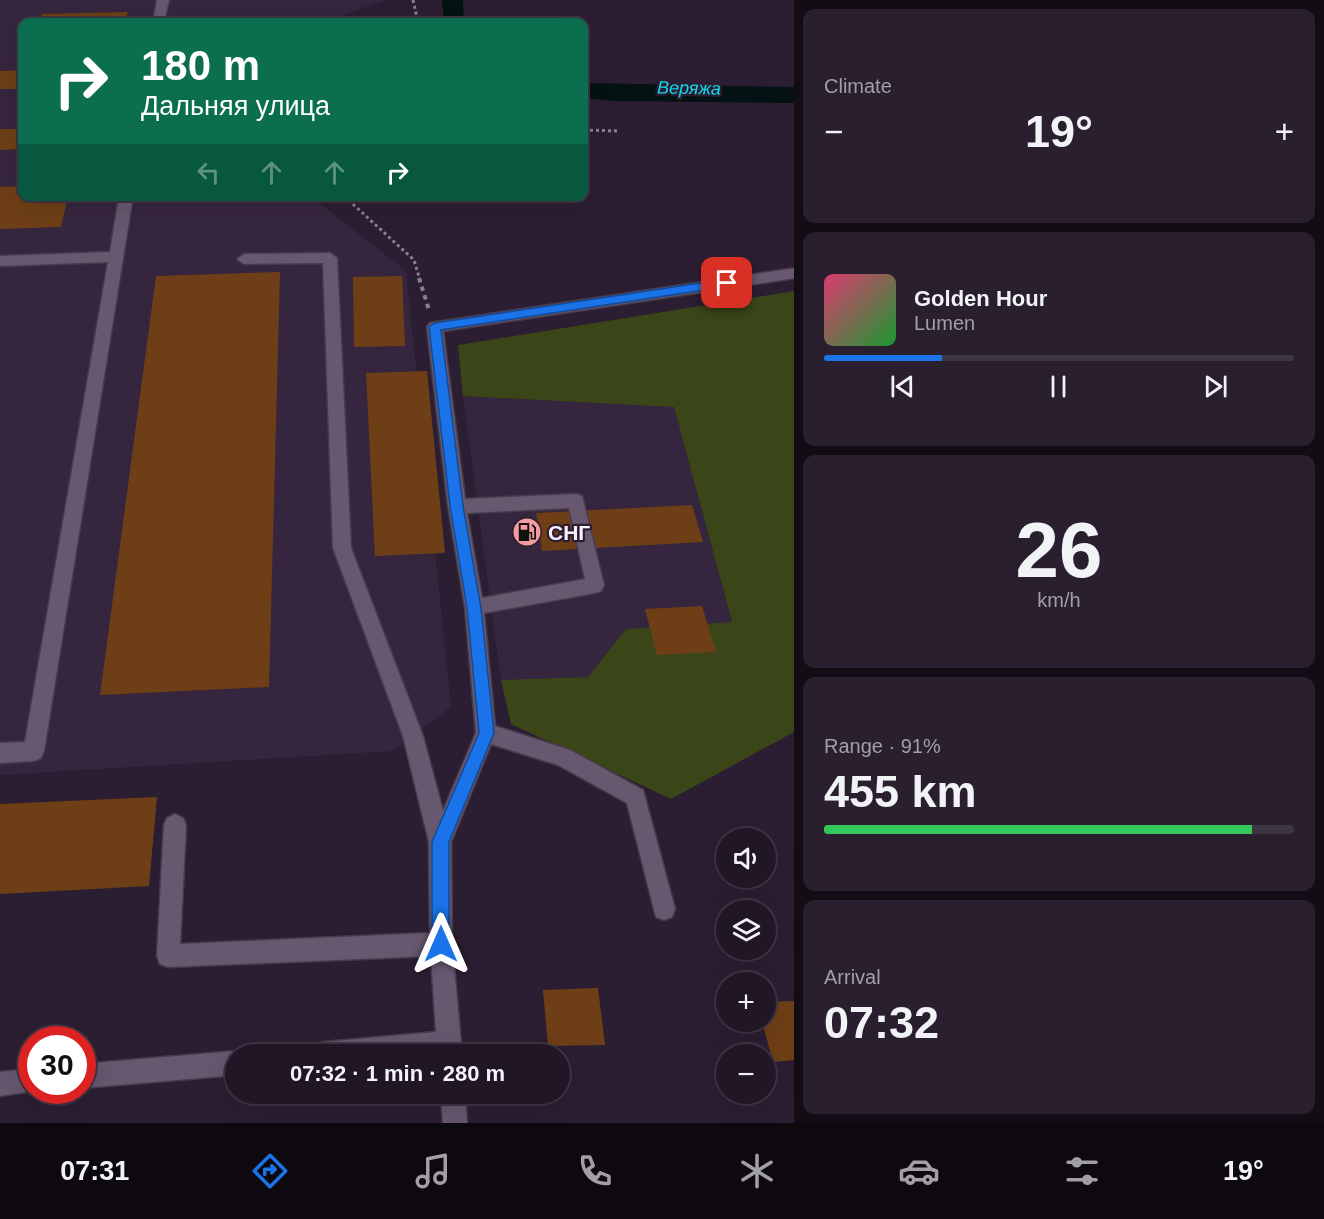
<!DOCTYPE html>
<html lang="en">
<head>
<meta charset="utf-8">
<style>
	body { margin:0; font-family:Arial,sans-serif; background:#291f2e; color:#f1f3f6; height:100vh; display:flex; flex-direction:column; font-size:22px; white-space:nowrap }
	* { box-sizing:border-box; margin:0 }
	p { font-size:20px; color:#a29fa7 }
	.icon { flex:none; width:33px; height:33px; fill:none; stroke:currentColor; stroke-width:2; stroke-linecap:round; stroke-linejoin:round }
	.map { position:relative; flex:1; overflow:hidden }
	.panel { display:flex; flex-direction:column; gap:9px; padding:9px; background:#120c15; width:530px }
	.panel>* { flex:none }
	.top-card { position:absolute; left:18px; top:18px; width:570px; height:183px; border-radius:12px; box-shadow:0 6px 24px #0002,0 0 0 2px #3e3543; background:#0b6e4f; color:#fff; overflow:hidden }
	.fabs { position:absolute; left:716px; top:828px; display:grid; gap:12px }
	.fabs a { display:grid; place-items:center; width:60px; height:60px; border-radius:50%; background:#211626; box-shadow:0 6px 24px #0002,0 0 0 2px #3e3543; font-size:30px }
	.speed { position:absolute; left:18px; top:1026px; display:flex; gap:12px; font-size:30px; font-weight:700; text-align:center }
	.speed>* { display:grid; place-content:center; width:78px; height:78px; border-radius:50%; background:#211626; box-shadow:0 6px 24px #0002,0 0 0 2px #3e3543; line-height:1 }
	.speed .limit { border:9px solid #d22; background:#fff; color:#111 }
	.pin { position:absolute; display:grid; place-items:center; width:51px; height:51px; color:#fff; margin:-26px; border-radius:12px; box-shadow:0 3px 9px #0006 }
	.me { position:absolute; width:66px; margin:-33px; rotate:0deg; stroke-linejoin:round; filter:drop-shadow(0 0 4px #0008) }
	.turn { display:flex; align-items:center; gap:21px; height:126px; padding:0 24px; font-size:27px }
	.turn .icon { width:78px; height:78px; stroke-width:2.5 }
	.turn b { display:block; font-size:42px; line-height:51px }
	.lanes { display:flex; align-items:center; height:57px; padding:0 24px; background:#0003; justify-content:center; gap:30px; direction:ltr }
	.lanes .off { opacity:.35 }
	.big { font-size:45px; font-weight:700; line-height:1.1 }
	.panel .widget { flex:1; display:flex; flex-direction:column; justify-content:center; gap:9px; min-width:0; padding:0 21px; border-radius:12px; background:#291f2e }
	.panel .dial { align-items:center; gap:0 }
	.dial b { font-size:78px; line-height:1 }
	.song { display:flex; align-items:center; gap:18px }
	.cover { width:72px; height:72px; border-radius:9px; background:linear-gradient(135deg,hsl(340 70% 55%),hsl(130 70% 35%)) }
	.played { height:6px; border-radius:3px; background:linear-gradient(90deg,#1a73e8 25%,#3e3543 25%) }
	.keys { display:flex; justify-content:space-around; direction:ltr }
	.heat { display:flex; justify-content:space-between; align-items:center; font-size:33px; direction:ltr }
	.charge { height:9px; border-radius:4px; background:linear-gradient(90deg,#34c759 91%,#3e3543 0) }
	.trip { position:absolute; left:225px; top:1044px; width:345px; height:60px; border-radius:30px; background:#211626; box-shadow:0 6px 24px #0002,0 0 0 2px #3e3543; font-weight:700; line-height:60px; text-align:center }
	.tabs { display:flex; height:96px; justify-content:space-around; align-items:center; background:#0d090f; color:#a29fa7 }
	.tabs .icon { width:42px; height:42px }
	.tabs .current { color:#1a73e8 }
	.tabs b { font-size:27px; color:#f1f3f6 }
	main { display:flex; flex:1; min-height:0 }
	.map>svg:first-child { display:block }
</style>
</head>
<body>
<main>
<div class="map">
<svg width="795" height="1123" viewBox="0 0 795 1123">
	<rect width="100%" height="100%" fill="#2c1e32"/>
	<g fill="#36253e">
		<path d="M0,0H386L325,22H22V196L312,197L406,271L451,707L393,751L0,775Z"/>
		<path d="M463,396L674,406L732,623L626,629L588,677L501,680Z"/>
	</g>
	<path fill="#3a4618" d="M794,291V732L671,799L511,724L501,680L588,677L626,629L732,622L674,407L463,396L458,345Z"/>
	<g fill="#041213">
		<path d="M442,0H463L464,22H444Z"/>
		<path d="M584,83L794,87V103L613,101L584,98Z"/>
	</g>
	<g fill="#6e3f16">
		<path d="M128,12L125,22H39L42,14Z"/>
		<path d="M22,70V89H0V71Z"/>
		<path d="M0,129H22V149L0,150Z"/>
		<path d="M22,186V196H68L61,227L0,229V187Z"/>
		<path d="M280,272L269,687L100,695L156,276Z"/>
		<path d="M402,276L405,346L354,347L353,277Z"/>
		<path d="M427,371L445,553L375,556L366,373Z"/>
		<path d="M692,505L703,542L542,551L536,513Z"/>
		<path d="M702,606L716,652L657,655L645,609Z"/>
		<path d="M157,797L149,886L0,894V804Z"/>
		<path d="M598,988L605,1045L548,1046L543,990Z"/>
		<path d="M795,1001V1060L773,1062L762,1022H765V1002Z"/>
	</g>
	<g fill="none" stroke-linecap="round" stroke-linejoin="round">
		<g stroke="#463b4c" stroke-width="3">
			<g id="minor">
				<path d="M157,0H169L164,22H153Z"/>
				<path d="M119,196H133L44,751L41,758L34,761L0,763V743L25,742L108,262L0,266V256L110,252Z"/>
				<path d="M330,253L337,258L351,548L423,736L443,811L476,733L465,607L448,506L427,327L430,323L795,268V278L443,331L465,499L576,494L582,496L604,585L601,591L595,593L484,613L495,726L570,750L643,790L675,909L672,917L664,920L656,917L627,803L558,765L491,744L451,842L452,944L462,1054H312L315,1045L324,1042L436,1032L431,956L168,967L160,964L157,956L164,825L167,818L175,814L183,818L186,825L180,944L430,933L429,842L403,736L333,548L323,263L244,264L237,259L244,254ZM569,508L585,579L482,598L467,513Z"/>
				<path d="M236,1051L245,1054H236V1075L82,1088V1064Z"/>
				<path d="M32,1069V1090H39L0,1096V1072Z"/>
				<path d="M441,1094H465L467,1123H443Z"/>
			</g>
		</g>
		<g stroke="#8b7f91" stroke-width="3" stroke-dasharray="3 3" stroke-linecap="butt">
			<path d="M413,0L418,22"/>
			<path d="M584,130L620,131"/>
			<path d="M344,196L414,260L420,280"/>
		</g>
		<path stroke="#8b7f91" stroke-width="4" stroke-dasharray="4.5 4.5" stroke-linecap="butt" d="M419,278L429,310"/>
		<use href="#minor" fill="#67576f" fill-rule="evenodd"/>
	</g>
	<path fill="#1a73e8" stroke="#114b97" stroke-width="1.5" d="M727,279L731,280V286L441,330L463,506L481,608L494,733L449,842V944L447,950L441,953L435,950L432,944V842L479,733L467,608L450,506L429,327L435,323Z"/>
	<defs>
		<g id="fuel-disc" transform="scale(1.5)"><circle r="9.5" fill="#f49aa1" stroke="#2c1e32"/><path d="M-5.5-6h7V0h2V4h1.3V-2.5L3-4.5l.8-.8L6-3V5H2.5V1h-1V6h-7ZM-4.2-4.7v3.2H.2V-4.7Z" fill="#111"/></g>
	</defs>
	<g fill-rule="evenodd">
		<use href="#fuel-disc" x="527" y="532"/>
	</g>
	<g text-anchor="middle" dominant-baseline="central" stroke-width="4.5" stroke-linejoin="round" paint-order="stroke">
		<g font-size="18" font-style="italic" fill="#0ed9ea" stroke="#2c1e32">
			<text transform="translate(689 88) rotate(1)">Веряжа</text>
		</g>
		<g font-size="21" font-weight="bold" fill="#f9f0fe" stroke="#2c1e32" text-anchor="start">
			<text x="548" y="532">СНГ</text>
		</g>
	</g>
</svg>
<div class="fabs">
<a><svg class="icon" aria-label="sound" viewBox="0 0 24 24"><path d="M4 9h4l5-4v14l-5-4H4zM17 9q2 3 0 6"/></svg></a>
<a><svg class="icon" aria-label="layers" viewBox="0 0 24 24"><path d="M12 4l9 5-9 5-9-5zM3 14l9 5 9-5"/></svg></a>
<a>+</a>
<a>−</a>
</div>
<div class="speed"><div class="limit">30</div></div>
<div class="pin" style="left:727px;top:283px;background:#d93025"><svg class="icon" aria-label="arrive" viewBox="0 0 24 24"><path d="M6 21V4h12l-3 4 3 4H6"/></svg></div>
<svg class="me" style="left:441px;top:944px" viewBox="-20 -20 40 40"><path d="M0-17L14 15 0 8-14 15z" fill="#1a73e8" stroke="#fff" stroke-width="4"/></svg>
<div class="trip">07:32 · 1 min · 280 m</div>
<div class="top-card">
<div class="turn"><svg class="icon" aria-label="right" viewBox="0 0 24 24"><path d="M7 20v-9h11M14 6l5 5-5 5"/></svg><div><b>180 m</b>Дальняя улица</div></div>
<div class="lanes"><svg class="icon off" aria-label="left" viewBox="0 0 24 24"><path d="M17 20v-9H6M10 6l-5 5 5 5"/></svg><svg class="icon off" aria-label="ahead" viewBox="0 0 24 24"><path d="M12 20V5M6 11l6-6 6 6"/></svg><svg class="icon off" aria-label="ahead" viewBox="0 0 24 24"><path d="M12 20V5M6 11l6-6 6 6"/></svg><svg class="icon" aria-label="right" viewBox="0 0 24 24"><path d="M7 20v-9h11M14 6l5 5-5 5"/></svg></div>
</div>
</div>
<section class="panel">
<div class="widget"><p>Climate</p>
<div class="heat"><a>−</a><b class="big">19°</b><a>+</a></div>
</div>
<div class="widget">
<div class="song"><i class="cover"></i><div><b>Golden Hour</b><p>Lumen</p></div></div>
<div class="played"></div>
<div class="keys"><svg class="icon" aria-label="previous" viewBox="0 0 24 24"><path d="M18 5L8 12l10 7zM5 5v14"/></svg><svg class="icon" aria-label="pause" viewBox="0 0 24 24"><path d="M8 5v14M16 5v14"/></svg><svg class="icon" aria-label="next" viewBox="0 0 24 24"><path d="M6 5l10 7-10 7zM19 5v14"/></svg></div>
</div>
<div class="widget dial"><b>26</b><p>km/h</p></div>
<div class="widget"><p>Range · 91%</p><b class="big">455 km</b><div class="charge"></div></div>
<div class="widget"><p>Arrival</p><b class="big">07:32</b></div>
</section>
</main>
<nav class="tabs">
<b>07:31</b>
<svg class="icon current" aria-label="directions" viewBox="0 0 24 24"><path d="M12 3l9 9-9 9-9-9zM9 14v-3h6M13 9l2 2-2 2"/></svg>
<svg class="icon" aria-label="music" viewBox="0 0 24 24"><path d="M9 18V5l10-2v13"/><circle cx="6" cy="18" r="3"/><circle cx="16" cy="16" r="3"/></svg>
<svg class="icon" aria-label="phone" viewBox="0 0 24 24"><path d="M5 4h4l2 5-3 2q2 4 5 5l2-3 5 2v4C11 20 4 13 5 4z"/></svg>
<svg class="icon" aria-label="climate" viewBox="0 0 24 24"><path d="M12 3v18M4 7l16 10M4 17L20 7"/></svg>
<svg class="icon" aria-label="car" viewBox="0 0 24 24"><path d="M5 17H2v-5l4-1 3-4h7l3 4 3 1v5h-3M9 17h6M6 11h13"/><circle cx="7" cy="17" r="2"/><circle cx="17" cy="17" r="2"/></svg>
<svg class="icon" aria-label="filters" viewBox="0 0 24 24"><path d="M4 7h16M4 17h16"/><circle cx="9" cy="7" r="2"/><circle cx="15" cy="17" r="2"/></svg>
<b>19°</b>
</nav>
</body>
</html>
